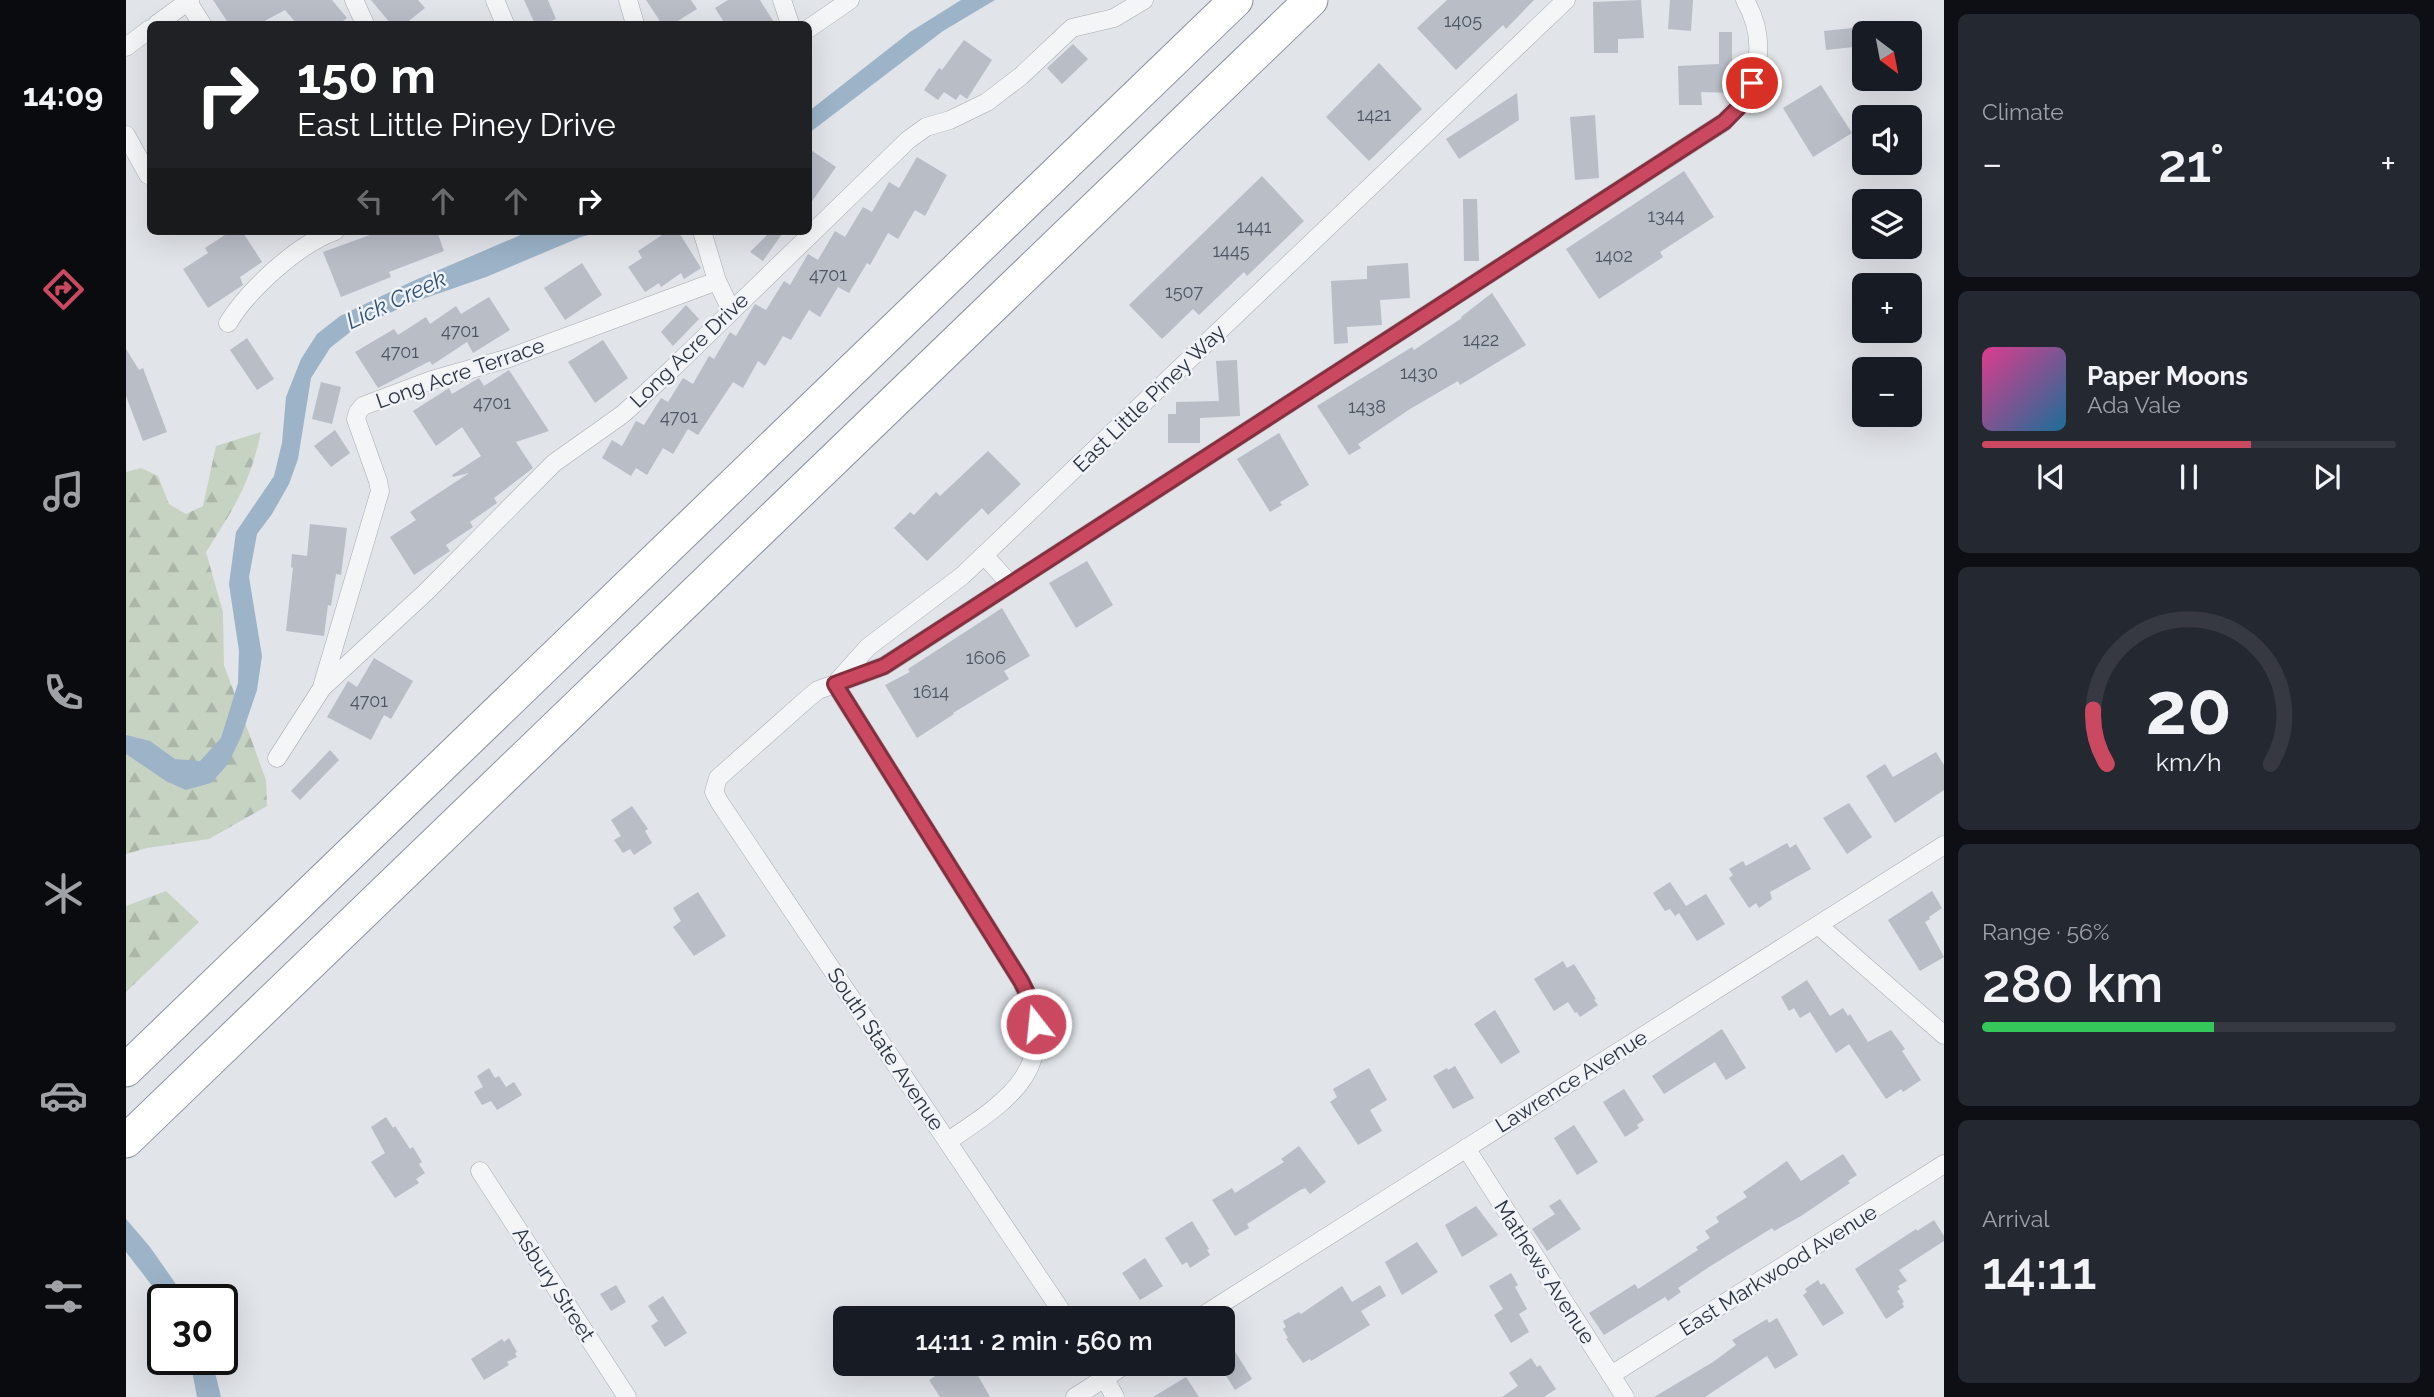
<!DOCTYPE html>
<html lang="en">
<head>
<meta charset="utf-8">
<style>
	body { margin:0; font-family:Raleway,sans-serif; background:#242831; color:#f1f3f6; height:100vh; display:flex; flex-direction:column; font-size:26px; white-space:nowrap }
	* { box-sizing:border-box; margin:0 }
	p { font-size:23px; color:#9ea1a6 }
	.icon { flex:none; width:38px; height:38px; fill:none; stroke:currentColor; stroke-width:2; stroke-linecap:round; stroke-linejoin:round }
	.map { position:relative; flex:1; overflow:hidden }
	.details { display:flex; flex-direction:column; gap:14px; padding:14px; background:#0d0f14; width:490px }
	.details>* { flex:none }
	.guide { position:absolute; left:21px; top:21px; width:665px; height:214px; border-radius:10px; box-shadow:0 7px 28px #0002; background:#202124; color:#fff; overflow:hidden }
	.needle { width:46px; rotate:148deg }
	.tools { position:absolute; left:1726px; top:21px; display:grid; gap:14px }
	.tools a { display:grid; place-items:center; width:70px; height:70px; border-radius:10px; background:#171b24; box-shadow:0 7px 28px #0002; font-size:35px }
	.speed { position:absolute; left:21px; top:1284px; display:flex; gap:14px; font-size:35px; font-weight:700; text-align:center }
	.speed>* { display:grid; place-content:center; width:91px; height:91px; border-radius:50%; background:#171b24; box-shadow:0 7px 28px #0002; line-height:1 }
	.speed .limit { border:4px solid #111; border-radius:10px; background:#fff; color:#111 }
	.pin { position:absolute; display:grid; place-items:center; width:60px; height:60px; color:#fff; margin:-30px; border:4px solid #fff; border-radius:50%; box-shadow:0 2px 7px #0007 }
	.me { position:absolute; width:77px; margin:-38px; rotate:344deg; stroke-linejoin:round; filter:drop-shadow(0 0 5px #0008) }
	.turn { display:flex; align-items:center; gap:24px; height:147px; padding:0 35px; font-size:32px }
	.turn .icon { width:91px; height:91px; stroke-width:2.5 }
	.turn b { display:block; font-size:49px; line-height:60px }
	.lanes { display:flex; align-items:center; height:66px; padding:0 35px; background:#0003; justify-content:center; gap:35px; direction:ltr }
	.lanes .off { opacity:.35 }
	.big { font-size:52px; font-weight:600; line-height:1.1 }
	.details .card { flex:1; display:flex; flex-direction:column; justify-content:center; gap:10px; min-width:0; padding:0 24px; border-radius:10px; background:#242831 }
	.details .dial { align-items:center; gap:0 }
	.dial svg { height:182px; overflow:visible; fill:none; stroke:#363941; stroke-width:7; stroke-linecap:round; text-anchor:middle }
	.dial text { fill:#f1f3f6; stroke:none }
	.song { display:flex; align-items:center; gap:21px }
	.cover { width:84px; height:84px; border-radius:10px; background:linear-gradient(135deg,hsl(330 70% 55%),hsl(200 70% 35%)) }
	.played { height:7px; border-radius:4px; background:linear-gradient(90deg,#cb4960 65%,#363941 65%) }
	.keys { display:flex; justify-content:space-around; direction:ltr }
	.heat { display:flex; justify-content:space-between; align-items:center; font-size:38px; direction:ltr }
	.charge { height:10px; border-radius:5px; background:linear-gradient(90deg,#34c759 56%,#363941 0) }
	.trip { position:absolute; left:707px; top:1306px; width:402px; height:70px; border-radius:10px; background:#171b24; box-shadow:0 7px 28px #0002; font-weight:600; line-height:70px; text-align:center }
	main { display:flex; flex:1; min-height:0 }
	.tab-bar { display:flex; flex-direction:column; width:126px; justify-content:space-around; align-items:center; background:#090b0e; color:#9ea1a6 }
	.tab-bar .icon { width:49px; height:49px }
	.tab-bar .on { color:#cb4960 }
	.tab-bar b { font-size:32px; color:#f1f3f6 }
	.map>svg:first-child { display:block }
</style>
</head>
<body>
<main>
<nav class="tab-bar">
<b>14:09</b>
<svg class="icon on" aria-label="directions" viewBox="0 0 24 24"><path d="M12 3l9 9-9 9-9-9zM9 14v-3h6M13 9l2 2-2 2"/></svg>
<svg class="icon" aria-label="music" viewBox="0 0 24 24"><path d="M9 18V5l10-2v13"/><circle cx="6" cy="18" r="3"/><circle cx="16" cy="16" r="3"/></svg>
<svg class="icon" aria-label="phone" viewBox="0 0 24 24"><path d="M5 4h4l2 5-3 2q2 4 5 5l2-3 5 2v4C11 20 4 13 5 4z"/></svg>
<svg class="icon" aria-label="climate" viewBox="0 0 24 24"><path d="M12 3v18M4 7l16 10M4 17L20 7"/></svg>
<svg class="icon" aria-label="car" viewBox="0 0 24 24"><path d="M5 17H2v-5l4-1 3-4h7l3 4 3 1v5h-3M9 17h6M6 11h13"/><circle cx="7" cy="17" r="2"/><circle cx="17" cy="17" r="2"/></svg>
<svg class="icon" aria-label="filters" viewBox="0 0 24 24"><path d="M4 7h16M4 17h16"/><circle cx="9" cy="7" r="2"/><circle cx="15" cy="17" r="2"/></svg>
</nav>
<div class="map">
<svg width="1818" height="1397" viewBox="0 0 1818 1397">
	<defs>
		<pattern id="forest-firs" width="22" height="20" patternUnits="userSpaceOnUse" patternTransform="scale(1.75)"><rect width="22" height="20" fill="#c7d3c2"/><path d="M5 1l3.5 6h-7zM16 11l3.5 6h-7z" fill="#abb6a8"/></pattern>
	</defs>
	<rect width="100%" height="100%" fill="#e1e4e9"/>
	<g fill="url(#forest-firs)">
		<path d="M135,432C124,484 108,508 80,552L97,612L98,665L140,780L141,806L83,839L21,848L0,854V472L15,468L32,476L43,504L60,514L77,506L90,446Z"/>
		<path d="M40,891L73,922L0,992V906Z"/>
	</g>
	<g fill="#9cb3c8">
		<path d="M835,0H869L817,31L683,133V111L784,32Z"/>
		<path d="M404,231H478L455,237L360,277L288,302L228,329L204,348L185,378L172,459L163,484L146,514L131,534L123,577L136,656L131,690L115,737L102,764L85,783L60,790L40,781L0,754V735L24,741L49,759L74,761L95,738L112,683L113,651L103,584L110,532L148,476L156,443L160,397L175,359L191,334L214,316L287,281Z"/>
		<path d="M0,1219L24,1247L61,1300H37L0,1252Z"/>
		<path d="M64,1360H86L95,1397H71Z"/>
	</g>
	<g fill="#b8bdc6">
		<path d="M87,0H206L221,18L213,24H171L159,10L133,24H103Z"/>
		<path d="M245,0H292L299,8L279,24H265Z"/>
		<path d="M398,0H422L430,19L417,24H409Z"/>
		<path d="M520,0H565L571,9L547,24H536Z"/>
		<path d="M602,0H634L649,24H599L589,8Z"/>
		<path d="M1321,0H1408L1380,29L1377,25L1330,70L1291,28Z"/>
		<path d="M1515,0L1518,38L1492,39V53H1468L1467,2Z"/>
		<path d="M1544,0H1567L1565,31L1542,29Z"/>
		<path d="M1726,28L1728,47L1700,50L1698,31Z"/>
		<path d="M1593,32H1606V93L1575,92L1576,105H1553L1552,66L1593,64Z"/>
		<path d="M838,40L866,60L841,99L834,94L830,100L818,92L812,100L798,90L813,68L816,70Z"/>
		<path d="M947,44L962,59L936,84L921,68Z"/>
		<path d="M1253,63L1296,109L1243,161L1200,117Z"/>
		<path d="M1695,85L1726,133L1687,157L1657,108Z"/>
		<path d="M1391,93L1393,120L1333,159L1320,139Z"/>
		<path d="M1469,115L1473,178L1449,180L1444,117Z"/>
		<path d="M682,148L710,167L682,207Z"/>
		<path d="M791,157L821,175L799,216L789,210L772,239L762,233L744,265L741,263L723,293L712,287L694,317L683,310L665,340L657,336L639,366L632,361L617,388L607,382L572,435L562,429L547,454L537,448L521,475L510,468L505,476L476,458L486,440L496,446L510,421L518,425L535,398L542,402L557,378L567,384L583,356L588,359L604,332L610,336L629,304L640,310L658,281L664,285L682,254L692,260L709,231L719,237L737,207L746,212L763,182L773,188Z"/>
		<path d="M1558,171L1588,217L1534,252L1537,257L1473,299L1440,249Z"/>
		<path d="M1136,176L1178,221L1121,276L1118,272L1073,315L1067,309L1036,339L1003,305Z"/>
		<path d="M1337,199H1351L1353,261H1338Z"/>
		<path d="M105,231H116L136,262L114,277L117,285L82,308L57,269L82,253L79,248Z"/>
		<path d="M255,231H311L318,251L263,272L265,277L215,297L197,252Z"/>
		<path d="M542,231H552L575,268L558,279L555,273L535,287L533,283L519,292L502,267L516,258L512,251Z"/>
		<path d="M645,231H658L637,261L624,252Z"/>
		<path d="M456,263L476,295L439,320L418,288Z"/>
		<path d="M1282,263L1284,298L1254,300L1256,325L1221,327L1222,343L1208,344L1205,281L1241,279V266Z"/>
		<path d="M1366,293L1400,345L1334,385L1332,381L1284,409L1232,444L1235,448L1223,455L1191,406L1286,347L1288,350L1336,318L1335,317Z"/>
		<path d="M363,297L384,330L347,353L341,342L306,365L304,361L252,388L229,352L268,329L272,335L300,317L304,324L330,306L335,314Z"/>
		<path d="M560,305L573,319L547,346L535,332Z"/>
		<path d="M121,338L148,379L131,390L104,350Z"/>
		<path d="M477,340L502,378L469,403L442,362Z"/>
		<path d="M0,349L13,370L17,368L41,432L17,441L0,396Z"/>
		<path d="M1111,360L1114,416L1074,418V443H1042V414H1050V402L1093,401L1090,361Z"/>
		<path d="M383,370L423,431L390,442L407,468L368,498L371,503L344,522L347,527L320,545L324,551L288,575L264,537L290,520L284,512L343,473L327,477L326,475L355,456L336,427L310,446L287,411L323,388L326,394L353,378L358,386Z"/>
		<path d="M195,382L215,387L206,424L186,419Z"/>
		<path d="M209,430L224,453L205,467L188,446Z"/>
		<path d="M1153,433L1183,485L1154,502L1156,505L1144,512L1111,459Z"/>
		<path d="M862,451L895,484L862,515L856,508L801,561L768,528L784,512L788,515L810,492L814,496Z"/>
		<path d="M184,524L221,528L215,575L210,574L205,606L202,605L198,636L160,631L167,568L165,567L166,554L181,556Z"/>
		<path d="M961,561L987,605L950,628L923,583Z"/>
		<path d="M876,608L904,656L878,671L883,679L827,713L828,714L791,738L759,685L784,672L782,669Z"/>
		<path d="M248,658L287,681L265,719L258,715L245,740L201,717L222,681L231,687Z"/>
		<path d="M204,750L213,760L174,800L165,791Z"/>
		<path d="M1810,752L1818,765V790L1769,823L1740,776L1759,764L1767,777Z"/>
		<path d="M1723,803L1746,837L1721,854L1697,818Z"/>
		<path d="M506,806L522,829L519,831L526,843L508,855L504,849L497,853L488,840L495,836L485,820Z"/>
		<path d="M1661,843L1664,848L1670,844L1685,869L1644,892L1646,899L1633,908L1630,903L1623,908L1603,878L1607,875L1603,869L1617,861L1620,866Z"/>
		<path d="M1544,882L1560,906L1580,894L1599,924L1571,941L1553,913L1549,916L1544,909L1539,911L1527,893Z"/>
		<path d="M1806,891L1816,908L1803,917L1804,919L1799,922L1818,957L1794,971L1762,920Z"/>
		<path d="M572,892L600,936L568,956L547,927L555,921L547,908Z"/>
		<path d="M1437,961L1441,968L1448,964L1470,999L1468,1000L1472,1005L1454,1017L1451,1012L1449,1013L1442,1002L1428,1011L1408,979Z"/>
		<path d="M1681,980L1704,1016L1717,1008L1722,1016L1724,1014L1742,1042L1765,1030L1779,1049L1776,1051L1795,1080L1777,1092L1775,1089L1760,1099L1723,1044L1710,1053L1684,1012L1674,1018L1668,1008L1663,1011L1655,997Z"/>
		<path d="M1369,1010L1394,1052L1375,1064L1348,1024Z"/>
		<path d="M1596,1029L1620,1068L1600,1080L1589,1062L1538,1094L1526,1076Z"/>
		<path d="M1329,1066L1348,1098L1327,1109L1307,1076L1321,1068L1322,1070Z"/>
		<path d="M363,1068L369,1078L373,1076L380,1087L388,1082L396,1095L371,1110L365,1101L356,1105L348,1092L357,1087L351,1076Z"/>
		<path d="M1243,1068L1261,1100L1244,1110L1256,1131L1232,1145L1204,1102L1211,1097L1207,1089Z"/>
		<path d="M1498,1089L1518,1120L1511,1125L1513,1128L1499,1137L1477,1102Z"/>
		<path d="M260,1117L267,1128L269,1126L284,1149L287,1147L296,1162L293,1164L299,1173L290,1179L293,1183L269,1198L245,1162L259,1153L245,1127Z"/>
		<path d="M1448,1125L1472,1162L1451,1175L1428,1138Z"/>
		<path d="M1173,1146L1200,1182L1184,1194L1179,1188L1174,1190L1121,1224L1123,1228L1109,1236L1086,1200L1106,1188L1109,1193L1158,1162L1155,1159Z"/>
		<path d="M1717,1154L1731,1175L1722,1181L1724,1183L1675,1216L1648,1231L1646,1228L1583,1267L1552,1288L1555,1292L1542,1301L1539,1297L1478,1335L1463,1313L1509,1284L1512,1289L1572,1250L1570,1247L1584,1238L1579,1231L1593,1222L1590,1217L1621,1197L1617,1192L1661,1161L1675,1181Z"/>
		<path d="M1434,1199L1455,1229L1421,1251L1406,1229L1429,1214L1423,1206Z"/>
		<path d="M1350,1206L1372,1235L1336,1257L1319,1225Z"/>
		<path d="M1808,1220L1818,1236V1241L1773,1270L1781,1281L1772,1286L1774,1289L1771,1291L1778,1302L1776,1303L1778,1307L1760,1319L1729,1269L1790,1229L1791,1231Z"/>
		<path d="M1066,1221L1083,1249L1081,1250L1084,1255L1064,1268L1061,1262L1056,1265L1039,1238Z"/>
		<path d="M1291,1242L1312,1272L1276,1295L1259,1262Z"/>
		<path d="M1019,1258L1037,1286L1014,1300L996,1273Z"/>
		<path d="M1385,1273L1392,1285L1389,1287L1401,1309L1393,1314L1403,1332L1385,1343L1368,1315L1377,1309L1363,1286Z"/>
		<path d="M1692,1280L1695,1285L1698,1283L1718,1313L1697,1326L1677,1295L1681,1292L1679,1289Z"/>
		<path d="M490,1285L500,1302L485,1311L474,1294Z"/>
		<path d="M1254,1285L1260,1296L1235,1311L1244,1325L1185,1361L1184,1359L1177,1363L1160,1339L1162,1338L1157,1329L1160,1327L1157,1321L1173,1312L1175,1314L1216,1286L1226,1302Z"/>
		<path d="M537,1296L561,1333L539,1347L525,1326L532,1321L522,1306Z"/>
		<path d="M1651,1318L1672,1355L1649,1369L1641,1356L1579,1397H1528L1587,1362L1610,1345L1606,1340L1641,1319L1643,1323Z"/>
		<path d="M1097,1332L1126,1379L1109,1390L1097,1371Z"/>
		<path d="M383,1338L391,1352L389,1353L391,1357L381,1362L383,1365L358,1380L345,1359L376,1339L378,1342Z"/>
		<path d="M1405,1358L1411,1367L1414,1365L1430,1389L1418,1397H1376L1392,1386L1383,1373Z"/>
		<path d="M819,1363H845L864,1397H814L803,1380L822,1368Z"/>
		<path d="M1060,1377L1073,1397H1027Z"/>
	</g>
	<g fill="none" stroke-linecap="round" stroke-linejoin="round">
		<g stroke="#a6abb3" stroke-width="19">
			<g id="street">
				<path d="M228,0L239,24"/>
				<path d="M369,0L379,24"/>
				<path d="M502,0L509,24"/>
				<path d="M656,0L664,24"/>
				<path d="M62,2L76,24"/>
				<path d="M31,24L64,0"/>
				<path d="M682,29L724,0"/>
				<path d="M0,47L24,29"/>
				<path d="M0,135L22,175"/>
				<path d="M576,231L591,281L605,310"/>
				<path d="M102,323C123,289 171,245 209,231"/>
				<path d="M858,555L884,584"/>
				<path d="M196,687L254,491L252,481L230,419L232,412L237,406L306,380L380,359L591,281"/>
				<path d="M151,758L196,688L300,592L428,463L497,414L547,368L782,140L800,127L824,120L861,102L895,76L946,28L988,18L1018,0"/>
				<path d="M1692,925L1818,1035"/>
				<path d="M822,1141C887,1098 936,1065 895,981L709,684L758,666L1598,122C1632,88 1644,44 1619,0"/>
				<path d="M1340,1148L1499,1397"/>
				<path d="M354,1171L501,1397"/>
				<path d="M940,1318L594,803L588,792L592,778L681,699L692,690L709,684L742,647L836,576L1440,0"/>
				<path d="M1073,1318L1818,845"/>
				<path d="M970,1363L989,1397"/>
				<path d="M1485,1375L1818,1164"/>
				<path d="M949,1397L1002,1363"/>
			</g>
		</g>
		<g stroke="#88929f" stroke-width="35">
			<g id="highway">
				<path d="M0,1070L1110,0"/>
				<path d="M0,1141L1185,0"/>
			</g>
		</g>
		<use href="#street" stroke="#f3f5f7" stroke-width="18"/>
		<use href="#highway" stroke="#fff" stroke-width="33"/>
	</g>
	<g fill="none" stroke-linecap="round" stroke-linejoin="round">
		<g stroke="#842f3e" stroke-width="18">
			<path id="route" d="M910,1024L905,1001L895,981L709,684L758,666L1598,122L1614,106L1626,83"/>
		</g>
		<use href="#route" stroke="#cb4960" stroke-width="12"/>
	</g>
	<g text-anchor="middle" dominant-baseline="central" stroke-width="5" stroke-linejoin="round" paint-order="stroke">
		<g font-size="18" fill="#4d5562">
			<text x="1337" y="20">1405</text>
			<text x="1248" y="114">1421</text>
			<text x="1540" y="215">1344</text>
			<text x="1128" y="226">1441</text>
			<text x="1105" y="250">1445</text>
			<text x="1488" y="255">1402</text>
			<text x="702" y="274">4701</text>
			<text x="1058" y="291">1507</text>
			<text x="334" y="330">4701</text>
			<text x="1355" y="339">1422</text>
			<text x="274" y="351">4701</text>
			<text x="1293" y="372">1430</text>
			<text x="366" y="402">4701</text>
			<text x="1241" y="406">1438</text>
			<text x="553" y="416">4701</text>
			<text x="860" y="657">1606</text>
			<text x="805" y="691">1614</text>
			<text x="243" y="700">4701</text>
		</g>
		<g font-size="21" fill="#293240" stroke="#f0f3f7">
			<text transform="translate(563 350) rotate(-44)">Long Acre Drive</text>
			<text transform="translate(334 373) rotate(-19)">Long Acre Terrace</text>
			<text transform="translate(1023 398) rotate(-44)">East Little Piney Way</text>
			<text transform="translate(760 1049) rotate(56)">South State Avenue</text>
			<text transform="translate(1445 1081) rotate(-32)">Lawrence Avenue</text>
			<text transform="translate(1652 1270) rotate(-32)">East Markwood Avenue</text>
			<text transform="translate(1419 1272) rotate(57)">Mathews Avenue</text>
			<text transform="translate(428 1284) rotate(57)">Asbury Street</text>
		</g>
		<g font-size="23" font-style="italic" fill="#345273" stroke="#f0f3f7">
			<text transform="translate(270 299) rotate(-25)">Lick Creek</text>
		</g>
	</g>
</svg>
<div class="tools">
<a><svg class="needle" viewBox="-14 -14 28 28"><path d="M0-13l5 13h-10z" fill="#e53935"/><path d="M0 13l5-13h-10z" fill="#9ea1a6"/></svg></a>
<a><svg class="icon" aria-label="sound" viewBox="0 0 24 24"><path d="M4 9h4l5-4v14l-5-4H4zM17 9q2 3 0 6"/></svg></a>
<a><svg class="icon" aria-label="layers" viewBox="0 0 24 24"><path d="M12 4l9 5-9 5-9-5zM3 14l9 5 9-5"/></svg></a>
<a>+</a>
<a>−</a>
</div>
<div class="speed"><div class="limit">30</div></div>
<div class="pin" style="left:1626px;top:83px;background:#d93025"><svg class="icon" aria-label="arrive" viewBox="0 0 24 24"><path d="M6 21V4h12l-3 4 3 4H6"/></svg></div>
<svg class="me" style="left:910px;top:1024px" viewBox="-20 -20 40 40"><circle r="17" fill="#cb4960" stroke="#fff" stroke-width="3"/><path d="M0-11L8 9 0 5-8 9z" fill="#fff"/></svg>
<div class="trip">14:11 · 2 min · 560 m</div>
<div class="guide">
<div class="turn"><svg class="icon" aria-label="right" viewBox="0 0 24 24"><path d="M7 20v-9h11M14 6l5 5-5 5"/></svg><div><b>150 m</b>East Little Piney Drive</div></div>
<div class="lanes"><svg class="icon off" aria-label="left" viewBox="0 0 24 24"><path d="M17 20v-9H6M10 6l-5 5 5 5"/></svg><svg class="icon off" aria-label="ahead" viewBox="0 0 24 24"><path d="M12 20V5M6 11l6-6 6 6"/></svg><svg class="icon off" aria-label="ahead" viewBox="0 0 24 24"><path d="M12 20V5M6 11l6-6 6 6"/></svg><svg class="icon" aria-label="right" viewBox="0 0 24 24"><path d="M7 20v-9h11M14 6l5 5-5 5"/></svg></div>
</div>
</div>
<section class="details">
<div class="card"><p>Climate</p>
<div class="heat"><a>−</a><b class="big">21°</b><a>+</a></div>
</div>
<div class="card">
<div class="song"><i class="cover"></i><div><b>Paper Moons</b><p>Ada Vale</p></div></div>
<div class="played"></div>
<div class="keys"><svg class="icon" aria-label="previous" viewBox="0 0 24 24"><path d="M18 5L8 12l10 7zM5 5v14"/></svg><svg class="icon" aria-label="pause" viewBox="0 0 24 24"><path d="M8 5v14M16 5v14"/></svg><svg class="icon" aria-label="next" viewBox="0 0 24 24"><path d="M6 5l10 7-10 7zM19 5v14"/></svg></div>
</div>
<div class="card dial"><svg viewBox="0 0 100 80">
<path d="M14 69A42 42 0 1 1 86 69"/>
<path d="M14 69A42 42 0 0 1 8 45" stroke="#cb4960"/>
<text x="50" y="56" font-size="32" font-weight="700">20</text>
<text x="50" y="72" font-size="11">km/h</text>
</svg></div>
<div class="card"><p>Range · 56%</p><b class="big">280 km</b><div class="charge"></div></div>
<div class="card"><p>Arrival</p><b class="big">14:11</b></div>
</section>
</main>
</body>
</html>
